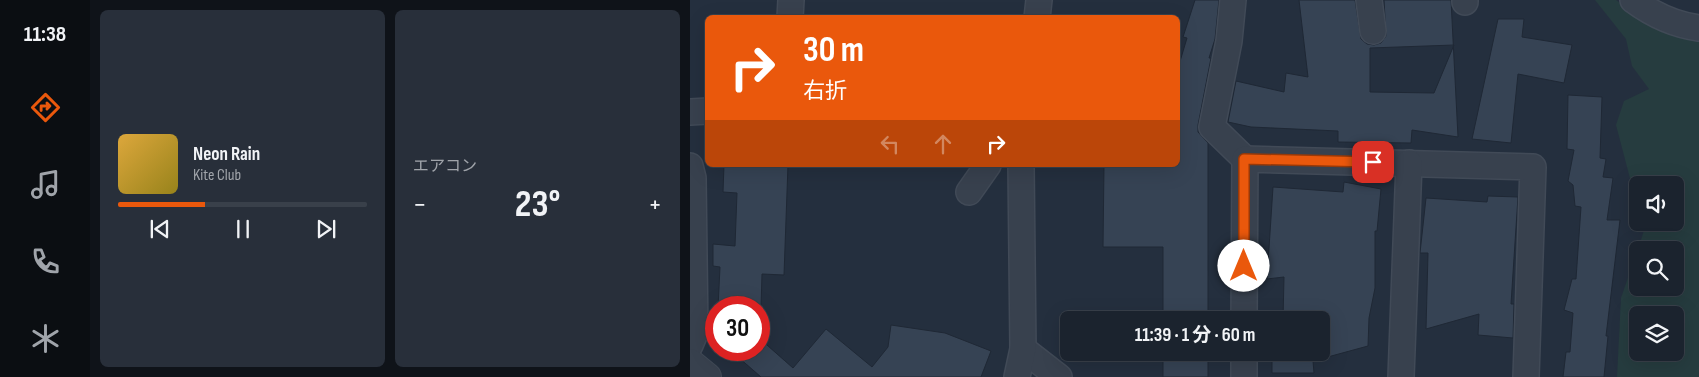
<!DOCTYPE html>
<html lang="ja">
<head>
<meta charset="utf-8">
<style>
	body { margin:0; font-family:"Sofia Sans Condensed","Noto Sans JP",sans-serif; background:#282f3a; color:#f1f3f6; height:100vh; display:flex; flex-direction:column; font-size:19px; white-space:nowrap }
	* { box-sizing:border-box; margin:0 }
	p { font-size:16px; color:#a0a4aa }
	.icon { flex:none; width:28px; height:28px; fill:none; stroke:currentColor; stroke-width:2; stroke-linecap:round; stroke-linejoin:round }
	.map { position:relative; flex:1; overflow:hidden }
	.panel { display:flex; flex-direction:column; gap:10px; padding:10px; background:#0f1319; width:600px }
	.panel>* { flex:none }
	.top-card { position:absolute; left:15px; top:15px; width:475px; height:152px; border-radius:8px; box-shadow:0 5px 20px #0002,0 0 0 1px #39404a; background:#ea580c; color:#fff; overflow:hidden }
	.controls { position:absolute; left:939px; top:176px; display:grid; gap:10px }
	.controls a { display:grid; place-items:center; width:55px; height:55px; border-radius:8px; background:#1b232e; box-shadow:0 5px 20px #0002,0 0 0 1px #39404a; font-size:25px }
	.speed { position:absolute; left:15px; top:296px; display:flex; gap:10px; font-size:25px; font-weight:700; text-align:center }
	.speed>* { display:grid; place-content:center; width:65px; height:65px; border-radius:50%; background:#1b232e; box-shadow:0 5px 20px #0002,0 0 0 1px #39404a; line-height:1 }
	.speed .limit { border:8px solid #d22; background:#fff; color:#111 }
	.pin { position:absolute; display:grid; place-items:center; width:42px; height:42px; color:#fff; margin:-21px; border-radius:10px; box-shadow:0 2px 8px #0006 }
	.me { position:absolute; width:55px; margin:-28px; rotate:0deg; stroke-linejoin:round; filter:drop-shadow(0 0 4px #0008) }
	.turn { display:flex; align-items:center; gap:18px; height:105px; padding:0 15px; font-size:22px }
	.turn .icon { width:65px; height:65px; stroke-width:2.5 }
	.turn b { display:block; font-size:35px; line-height:42px }
	.lanes { display:flex; align-items:center; height:48px; padding:0 15px; background:#0003; justify-content:center; gap:25px; direction:ltr }
	.lanes .off { opacity:.35 }
	.big { font-size:38px; font-weight:700; line-height:1.1 }
	.panel .tile { flex:1; display:flex; flex-direction:column; justify-content:center; gap:8px; min-width:0; padding:0 18px; border-radius:8px; background:#282f3a }
	.song { display:flex; align-items:center; gap:15px }
	.cover { width:60px; height:60px; border-radius:8px; background:linear-gradient(135deg,hsl(40 70% 55%),hsl(50 70% 35%)) }
	.played { height:5px; border-radius:2px; background:linear-gradient(90deg,#ea580c 35%,#39404a 35%) }
	.keys { display:flex; justify-content:space-around; direction:ltr }
	.heat { display:flex; justify-content:space-between; align-items:center; font-size:28px; direction:ltr }
	.panel .tiles { flex:1; display:grid; gap:10px; grid-template-columns:repeat(2,1fr) }
	.trip { position:absolute; left:370px; top:311px; width:270px; height:50px; border-radius:8px; background:#1b232e; box-shadow:0 5px 20px #0002,0 0 0 1px #39404a; font-weight:700; line-height:50px; text-align:center }
	main { display:flex; flex:1; min-height:0 }
	.tabs { display:flex; flex-direction:column; width:90px; justify-content:space-around; align-items:center; background:#0b0e12; color:#a0a4aa }
	.tabs .icon { width:35px; height:35px }
	.tabs .active { color:#ea580c }
	.tabs b { font-size:22px; color:#f1f3f6 }
	.map>svg:first-child { display:block }
</style>
</head>
<body>
<main>
<nav class="tabs">
<b>11:38</b>
<svg class="icon active" aria-label="directions" viewBox="0 0 24 24"><path d="M12 3l9 9-9 9-9-9zM9 14v-3h6M13 9l2 2-2 2"/></svg>
<svg class="icon" aria-label="music" viewBox="0 0 24 24"><path d="M9 18V5l10-2v13"/><circle cx="6" cy="18" r="3"/><circle cx="16" cy="16" r="3"/></svg>
<svg class="icon" aria-label="phone" viewBox="0 0 24 24"><path d="M5 4h4l2 5-3 2q2 4 5 5l2-3 5 2v4C11 20 4 13 5 4z"/></svg>
<svg class="icon" aria-label="climate" viewBox="0 0 24 24"><path d="M12 3v18M4 7l16 10M4 17L20 7"/></svg>
</nav>
<section class="panel">
<div class="tiles">
<div class="tile">
<div class="song"><i class="cover"></i><div><b>Neon Rain</b><p>Kite Club</p></div></div>
<div class="played"></div>
<div class="keys"><svg class="icon" aria-label="previous" viewBox="0 0 24 24"><path d="M18 5L8 12l10 7zM5 5v14"/></svg><svg class="icon" aria-label="pause" viewBox="0 0 24 24"><path d="M8 5v14M16 5v14"/></svg><svg class="icon" aria-label="next" viewBox="0 0 24 24"><path d="M6 5l10 7-10 7zM19 5v14"/></svg></div>
</div>
<div class="tile"><p>エアコン</p>
<div class="heat"><a>−</a><b class="big">23°</b><a>+</a></div>
</div>
</div>
</section>
<div class="map">
<svg width="1009" height="377" viewBox="0 0 1009 377">
	<rect width="100%" height="100%" fill="#242f3e"/>
	<path fill="#263c3f" fill-rule="evenodd" d="M905,0H926L950,17L1009,38V377H927L931,298L947,251L948,288H985V250H948L954,230L952,223L985,222V185H948L947,205L926,125L934,101L959,89L942,66L936,39ZM948,315H985V352H948Z"/>
	<g fill="#364354" stroke="#1f2835" fill-rule="evenodd">
		<path d="M505,0H529L525,39L519,58H521L508,125V132L518,143V320H473V247H413L414,165H488V68L497,38L493,37Z"/>
		<path d="M609,0H665L671,39L677,44L684,45L691,43L696,36L694,0H761L768,137L722,130L721,143L648,142V131L561,127L538,122L546,81L594,92L596,73L618,77ZM764,45L744,93L680,92V48Z"/>
		<path d="M808,19H834L832,37L882,45L874,83L828,74L821,143L782,139Z"/>
		<path d="M878,95L912,97L910,158L916,159L913,177L923,178L917,220H930L916,336H918L914,377H873L876,352H880L883,313L874,310L882,279H886L891,207L885,206L883,185L878,181L884,150L877,149Z"/>
		<path d="M34,165H98L94,275L72,274L71,308H28L30,267L23,266V244L45,246L47,193L33,192Z"/>
		<path d="M654,182L691,189L687,231H685V288L679,318L678,346L623,361L624,373H582V352H631V320H593L594,277L577,279L583,187L653,192Z"/>
		<path d="M798,196L828,197L821,304H824L823,338L788,335L789,314L736,329L738,253H730L736,198L797,202Z"/>
		<path d="M201,325L255,333L301,351L291,377H71L40,350H69V338L103,368L136,329L182,367L198,347Z"/>
		<rect x="473" y="352" width="45" height="25"/>
	</g>
	<g fill="none" stroke-linecap="round" stroke-linejoin="round">
		<g stroke="#414a57" stroke-width="28">
			<g id="minor">
				<path d="M543,0L539,41L522,127L555,159"/>
				<path d="M679,0L683,31"/>
				<path d="M775,0V2"/>
				<path d="M943,0C962,14 986,25 1009,28"/>
				<path d="M100,18L101,0"/>
				<path d="M347,18L349,0"/>
				<path d="M0,112L18,111"/>
				<path d="M0,166L3,178L5,333L0,345"/>
				<path d="M279,192L298,165"/>
				<path d="M554,320L555,159L843,167L836,377"/>
				<path d="M333,349L369,377"/>
				<path d="M327,377L333,349L331,165"/>
				<path d="M554,377V352"/>
				<path d="M711,377L719,163"/>
			</g>
		</g>
		<g stroke="#414a57" stroke-width="30">
			<path id="tertiary" d="M0,363L17,377"/>
		</g>
		<use href="#minor" stroke="#38414e" stroke-width="25"/>
		<use href="#tertiary" stroke="#38414e" stroke-width="28"/>
	</g>
	<g fill="none" stroke-linecap="round" stroke-linejoin="round">
		<g stroke="#983908" stroke-width="12">
			<path id="route" d="M554,266V159L683,162"/>
		</g>
		<use href="#route" stroke="#ea580c" stroke-width="9"/>
	</g>
</svg>
<div class="controls">
<a><svg class="icon" aria-label="sound" viewBox="0 0 24 24"><path d="M4 9h4l5-4v14l-5-4H4zM17 9q2 3 0 6"/></svg></a>
<a><svg class="icon" aria-label="search" viewBox="0 0 24 24"><circle cx="10" cy="10" r="6"/><path d="M15 15l6 6"/></svg></a>
<a><svg class="icon" aria-label="layers" viewBox="0 0 24 24"><path d="M12 4l9 5-9 5-9-5zM3 14l9 5 9-5"/></svg></a>
</div>
<div class="speed"><div class="limit">30</div></div>
<div class="pin" style="left:683px;top:162px;background:#d93025"><svg class="icon" aria-label="arrive" viewBox="0 0 24 24"><path d="M6 21V4h12l-3 4 3 4H6"/></svg></div>
<svg class="me" style="left:554px;top:266px" viewBox="-20 -20 40 40"><circle r="19" fill="#fff"/><path d="M0-13L10 11 0 6-10 11z" fill="#ea580c"/></svg>
<div class="trip">11:39 · 1 分 · 60 m</div>
<div class="top-card">
<div class="turn"><svg class="icon" aria-label="right" viewBox="0 0 24 24"><path d="M7 20v-9h11M14 6l5 5-5 5"/></svg><div><b>30 m</b>右折</div></div>
<div class="lanes"><svg class="icon off" aria-label="left" viewBox="0 0 24 24"><path d="M17 20v-9H6M10 6l-5 5 5 5"/></svg><svg class="icon off" aria-label="ahead" viewBox="0 0 24 24"><path d="M12 20V5M6 11l6-6 6 6"/></svg><svg class="icon" aria-label="right" viewBox="0 0 24 24"><path d="M7 20v-9h11M14 6l5 5-5 5"/></svg></div>
</div>
</div>
</main>
</body>
</html>
